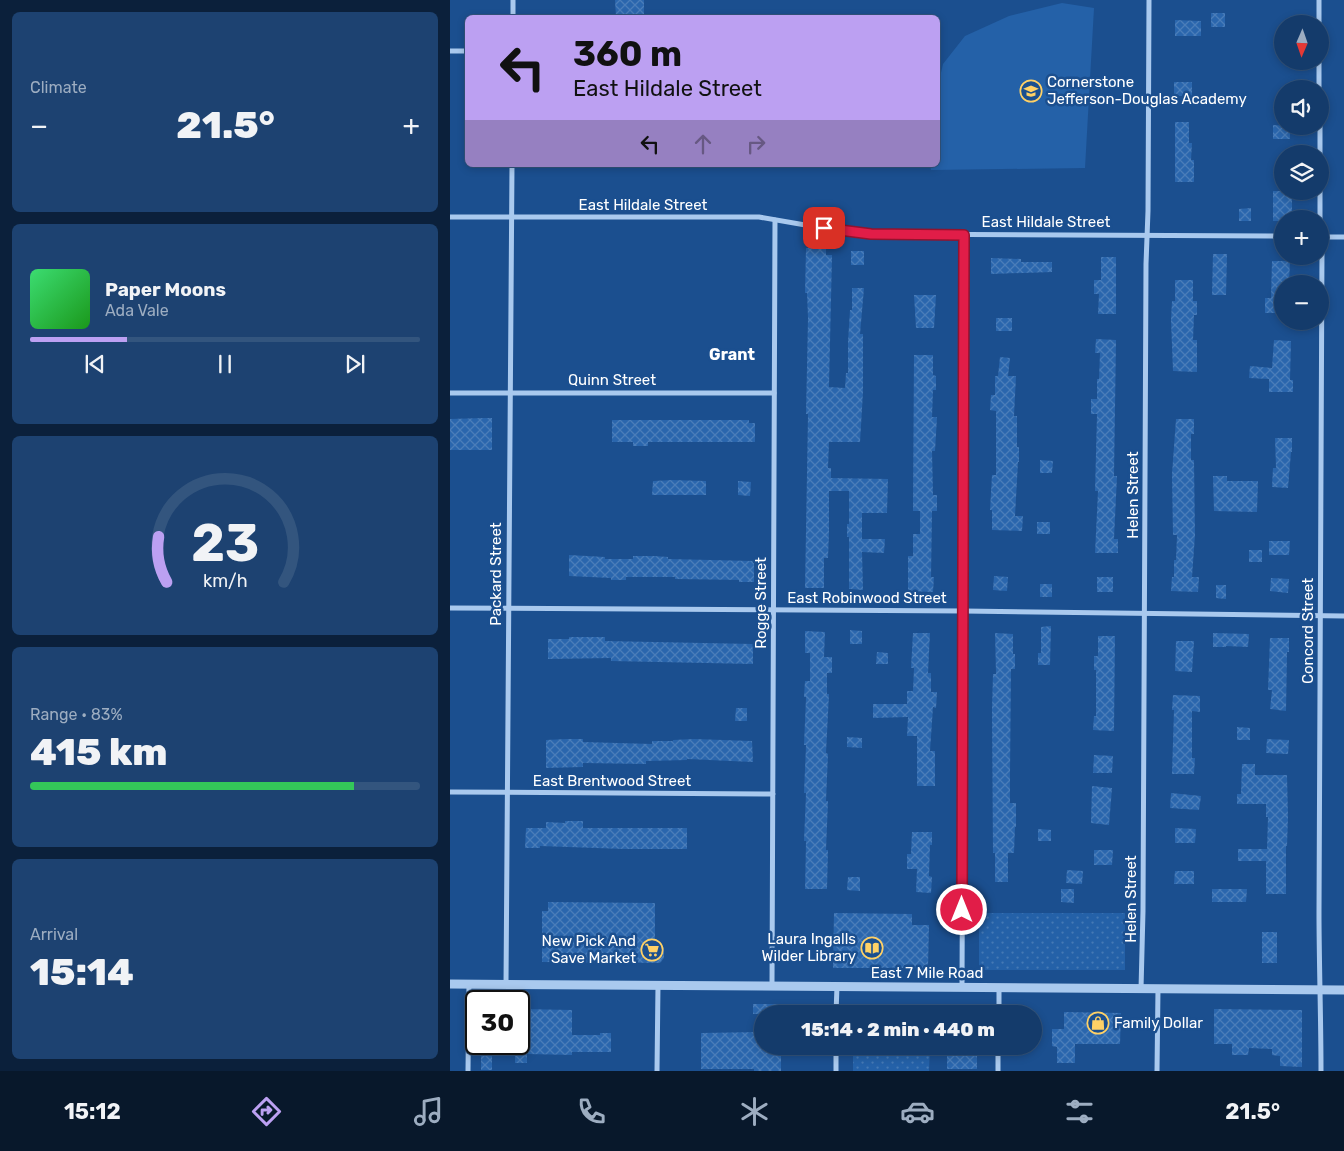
<!DOCTYPE html>
<html lang="en">
<head>
<meta charset="utf-8">
<style>
	body { margin:0; font-family:Rubik,sans-serif; background:#1d4271; color:#f1f3f6; height:100vh; display:flex; flex-direction:column; font-size:19px; white-space:nowrap }
	* { box-sizing:border-box; margin:0 }
	p { font-size:16px; color:#9dadc1 }
	.icon { flex:none; width:28px; height:28px; fill:none; stroke:currentColor; stroke-width:2; stroke-linecap:round; stroke-linejoin:round }
	.map { position:relative; flex:1; overflow:hidden }
	.details { display:flex; flex-direction:column; gap:12px; padding:12px; background:#0b203b; width:450px }
	.details>* { flex:none }
	.hud { position:absolute; left:15px; top:15px; width:475px; height:152px; border-radius:8px; box-shadow:0 2px 8px #0003,0 0 0 1px #33557e; background:#bca0f2; color:#111; overflow:hidden }
	.needle { width:32px; rotate:182deg }
	.fabs { position:absolute; left:824px; top:15px; display:grid; gap:10px }
	.fabs a { display:grid; place-items:center; width:55px; height:55px; border-radius:50%; background:#143b6b; box-shadow:0 2px 8px #0003,0 0 0 1px #33557e; font-size:25px }
	.speed { position:absolute; left:15px; top:990px; display:flex; gap:10px; font-size:25px; font-weight:700; text-align:center }
	.speed>* { display:grid; place-content:center; width:65px; height:65px; border-radius:50%; background:#143b6b; box-shadow:0 2px 8px #0003,0 0 0 1px #33557e; line-height:1 }
	.speed .limit { border:2px solid #111; border-radius:8px; background:#fff; color:#111 }
	.pin { position:absolute; display:grid; place-items:center; width:42px; height:42px; color:#fff; margin:-21px; border-radius:10px; box-shadow:0 2px 8px #0006 }
	.me { position:absolute; width:55px; margin:-28px; rotate:0deg; stroke-linejoin:round; filter:drop-shadow(0 0 4px #0008) }
	.turn { display:flex; align-items:center; gap:18px; height:105px; padding:0 25px; font-size:22px }
	.turn .icon { width:65px; height:65px; stroke-width:2.5 }
	.turn b { display:block; font-size:35px; line-height:42px }
	.lanes { display:flex; align-items:center; height:48px; padding:0 25px; background:#0003; justify-content:center; gap:25px; direction:ltr }
	.lanes .off { opacity:.35 }
	.big { font-size:38px; font-weight:800; line-height:1.1 }
	.details .tile { flex:1; display:flex; flex-direction:column; justify-content:center; gap:8px; min-width:0; padding:0 18px; border-radius:8px; background:#1d4271 }
	.details .dial { align-items:center; gap:0 }
	.dial svg { height:130px; overflow:visible; fill:none; stroke:#33557e; stroke-width:7; stroke-linecap:round; text-anchor:middle }
	.dial text { fill:#f1f3f6; stroke:none }
	.song { display:flex; align-items:center; gap:15px }
	.cover { width:60px; height:60px; border-radius:8px; background:linear-gradient(135deg,hsl(140 70% 55%),hsl(120 70% 35%)) }
	.played { height:5px; border-radius:2px; background:linear-gradient(90deg,#bca0f2 25%,#33557e 25%) }
	.keys { display:flex; justify-content:space-around; direction:ltr }
	.heat { display:flex; justify-content:space-between; align-items:center; font-size:28px; direction:ltr }
	.charge { height:8px; border-radius:4px; background:linear-gradient(90deg,#34c759 83%,#33557e 0) }
	.trip { position:absolute; left:304px; top:1005px; width:288px; height:50px; border-radius:25px; background:#143b6b; box-shadow:0 2px 8px #0003,0 0 0 1px #33557e; font-weight:800; line-height:50px; text-align:center }
	.tab-bar { display:flex; height:80px; justify-content:space-around; align-items:center; background:#08182b; color:#9dadc1 }
	.tab-bar .icon { width:35px; height:35px }
	.tab-bar .on { color:#bca0f2 }
	.tab-bar b { font-size:22px; color:#f1f3f6 }
	main { display:flex; flex:1; min-height:0 }
	.map>svg:first-child { display:block }
</style>
</head>
<body>
<main>
<section class="details">
<div class="tile"><p>Climate</p>
<div class="heat"><a>−</a><b class="big">21.5°</b><a>+</a></div>
</div>
<div class="tile">
<div class="song"><i class="cover"></i><div><b>Paper Moons</b><p>Ada Vale</p></div></div>
<div class="played"></div>
<div class="keys"><svg class="icon" aria-label="previous" viewBox="0 0 24 24"><path d="M18 5L8 12l10 7zM5 5v14"/></svg><svg class="icon" aria-label="pause" viewBox="0 0 24 24"><path d="M8 5v14M16 5v14"/></svg><svg class="icon" aria-label="next" viewBox="0 0 24 24"><path d="M6 5l10 7-10 7zM19 5v14"/></svg></div>
</div>
<div class="tile dial"><svg viewBox="0 0 100 80">
<path d="M14 69A42 42 0 1 1 86 69"/>
<path d="M14 69A42 42 0 0 1 9 41" stroke="#bca0f2"/>
<text x="50" y="56" font-size="32" font-weight="700">23</text>
<text x="50" y="72" font-size="11">km/h</text>
</svg></div>
<div class="tile"><p>Range · 83%</p><b class="big">415 km</b><div class="charge"></div></div>
<div class="tile"><p>Arrival</p><b class="big">15:14</b></div>
</section>
<div class="map">
<svg width="894" height="1071" viewBox="0 0 894 1071">
	<defs>
		<pattern id="grass-dots" width="8" height="8" patternUnits="userSpaceOnUse" patternTransform="scale(1.25)"><rect width="8" height="8" fill="#2461a8"/><path d="M2 2h.1M6 6h.1" fill="none" stroke="#4579b5" stroke-width="1.8" stroke-linecap="round"/></pattern>
		<pattern id="building-cross-hatch" width="8" height="8" patternUnits="userSpaceOnUse" patternTransform="scale(1.25)"><rect width="8" height="8" fill="#2a66ad"/><path d="M0 0l8 8M0 8l8-8" fill="none" stroke="#4a7db9"/></pattern>
	</defs>
	<rect width="100%" height="100%" fill="#1b4f8f"/>
	<g fill="url(#grass-dots)">
		<rect x="529" y="913" width="146" height="57"/>
		<path d="M403,1005L480,1006V1014H403Z"/>
		<path d="M403,1046H480L479,1071H403Z"/>
	</g>
	<path fill="#2461a8" d="M612,3L644,8L635,168L481,170L480,165H488V86L493,64L515,36L559,16Z"/>
	<g fill="url(#building-cross-hatch)">
		<path d="M165,0H194V18H166Z"/>
		<rect x="761" y="13" width="14" height="14"/>
		<path d="M725,20L751,21V36H725Z"/>
		<rect x="724" y="82" width="18" height="14"/>
		<path d="M725,122H739V143H742L741,160H744V182H725Z"/>
		<path d="M823,125L840,126V139H823Z"/>
		<path d="M823,191H842V218L834,217L832,221H823Z"/>
		<path d="M801,208V221H789V209Z"/>
		<path d="M356,248H376V255H382L379,387L395,388L396,373H398V342L400,310H402V288H414L410,334H413V392L410,442H379L378,468H381V478L438,479L437,513H412V539H435L434,553L412,552L413,590L399,589V537H397V524H399V491H379V533L378,558H374V588H355L358,414H356L358,318L357,293H355Z"/>
		<rect x="401" y="251" width="13" height="14"/>
		<path d="M763,254H777L776,295H762Z"/>
		<path d="M651,257H666V314H648L649,294H644V280H651Z"/>
		<path d="M541,258L571,259V262H602V272L541,274Z"/>
		<path d="M822,261H840L839,284H832V313H815V298H821Z"/>
		<path d="M725,280H743V301H747V315H744L743,340H747V372L723,371L721,320L722,301H725Z"/>
		<path d="M464,295H486L484,328H466Z"/>
		<rect x="546" y="318" width="16" height="13"/>
		<path d="M646,339L666,340L664,476H667L664,539H668V553H645L648,491H645L647,414H641V399H647V379H649L650,353H645Z"/>
		<path d="M824,340L841,341L840,380H843V392H819V379L799,378L800,366L822,368Z"/>
		<path d="M464,355H483V375L486,376V390H483L482,417H487L485,451H482L483,495H487V511H482L481,577H484L483,592L458,591V556H463V534H470V511H463Z"/>
		<path d="M550,357L560,358L558,376H566L564,416H567V447H569V462H568L565,516H573L572,531L542,530V510H540L542,475H546V411L540,410L541,395H545V376H548Z"/>
		<path d="M34,418H42V450H0V419Z"/>
		<path d="M726,419H744V434H741V460H744L745,535L742,577H749L748,592L721,591L722,577H724V560H726L727,535H723L722,474Z"/>
		<path d="M162,420H299V423H305V442H198V446H183V442H162Z"/>
		<path d="M825,438H842V452H841L838,488L822,487L823,468H826Z"/>
		<path d="M590,460L603,461L602,473H590Z"/>
		<path d="M763,476H777V481H808L807,512L764,511Z"/>
		<path d="M222,480L256,481V495H202L203,481Z"/>
		<path d="M288,481L301,482L300,496L288,495Z"/>
		<rect x="587" y="522" width="13" height="12"/>
		<path d="M819,541H840L839,555H819Z"/>
		<rect x="799" y="550" width="13" height="12"/>
		<path d="M119,555L155,557V559H183V556H204L218,557V559L304,561V582H289V580L225,579V577H176V580H161V578L119,576Z"/>
		<path d="M544,576L558,577L557,591L543,590Z"/>
		<rect x="647" y="577" width="16" height="15"/>
		<path d="M821,578L839,579L838,593L820,591Z"/>
		<rect x="590" y="584" width="12" height="13"/>
		<path d="M766,585H776V599L766,598Z"/>
		<path d="M601,626L600,665H588V653H591V627Z"/>
		<path d="M400,630L412,631V644H400Z"/>
		<path d="M355,631L375,632L374,657H382V673H377V694H379L376,753L378,754L376,801H378L376,850H378L377,889H355L356,841H354L356,793H354L356,745H354L356,697H354L355,681H360V653H355Z"/>
		<path d="M463,633H480L478,673H481V692H487L486,708L483,707L480,751H485V786H467V736H457L458,717L423,718V704H457V691H463L464,668H461Z"/>
		<path d="M545,633L563,634V654H565V669H561L560,774V803H566V827H565L564,853H558V882H545V853H543L542,709L543,674H546Z"/>
		<path d="M763,633L799,634L798,647L776,646V647H763Z"/>
		<path d="M648,636H665L664,731L643,730L644,716H646V670H644V656H648Z"/>
		<path d="M119,637H155V641L303,644V664L161,661V658L98,659V639H119Z"/>
		<path d="M820,638H839V652H837L836,711L820,709L822,690H818Z"/>
		<path d="M726,641H744L742,672L725,671Z"/>
		<path d="M427,652L438,653V664H426Z"/>
		<path d="M723,695L750,696V712L742,711V758H745L744,774H722L724,710H722Z"/>
		<path d="M286,708H297V721H285Z"/>
		<path d="M787,727L800,728V740H787Z"/>
		<path d="M397,737L412,738V748L397,747Z"/>
		<path d="M117,739H133V742L202,744V741H223V740L244,739L302,741L303,762L237,759V760L196,761V764L133,763V767L96,768V740Z"/>
		<path d="M817,739L839,740L838,754L816,753Z"/>
		<path d="M644,755L663,756L662,773H643Z"/>
		<path d="M792,764H805V775H837L838,817L837,846H836V894H816V861H788V849H817L818,817H816V804H787V794H791Z"/>
		<path d="M642,786L662,788L659,825L641,823Z"/>
		<path d="M721,793L751,796L749,810L720,808Z"/>
		<path d="M115,821H133V828H237V849H174L90,846V848H75L76,828H96V822L115,823Z"/>
		<path d="M725,828L746,829L745,843H725Z"/>
		<path d="M588,829L601,830V841H588Z"/>
		<path d="M462,832H482V845H480L479,876L482,877L481,893L466,892L467,869H457V854H461Z"/>
		<path d="M644,850H663L662,865H644Z"/>
		<path d="M617,870L633,871L632,884L616,883Z"/>
		<path d="M725,871H744V884H724Z"/>
		<path d="M398,877H410V891L397,890Z"/>
		<path d="M611,889H624V903L611,902Z"/>
		<path d="M762,889H797L796,902H762Z"/>
		<path d="M98,902L205,903V941L214,948V958L210,963L92,962V911H98Z"/>
		<path d="M384,913L462,914V925H479L478,968H383Z"/>
		<rect x="812" y="932" width="15" height="31"/>
		<rect x="303" y="1004" width="40" height="10"/>
		<path d="M69,1009L122,1010V1035H150V1033H161V1052H122V1055L77,1054V1063H65V1044H69Z"/>
		<path d="M764,1009L852,1010V1067L830,1066V1056L822,1055V1049L799,1048L798,1055H782V1044H764Z"/>
		<path d="M614,1012L671,1013L670,1044H625V1063H607V1047L602,1046V1029H614Z"/>
		<path d="M312,1032V1046H331V1071H304V1069H251V1033Z"/>
		<rect x="31" y="1044" width="11" height="26"/>
		<rect x="497" y="1046" width="30" height="23"/>
	</g>
	<g fill="none" stroke-linecap="round" stroke-linejoin="round">
		<g stroke="#a9c9ee" stroke-width="5">
			<path d="M869,0V24"/>
			<path d="M63,18V0"/>
			<path d="M0,51H18"/>
			<path d="M869,61V89"/>
			<path d="M870,126V154"/>
			<path d="M870,190V237L872,249L869,911C869,964 871,1017 871,1071"/>
			<path d="M0,217H309L390,231L421,234L832,236"/>
			<path d="M870,237H894"/>
			<path d="M0,393H324"/>
			<path d="M0,608L514,611L894,616"/>
			<path d="M0,792L323,794"/>
			<path d="M56,984L62,165"/>
			<path d="M322,986L325,220"/>
			<path d="M512,987L515,235"/>
			<path d="M691,989L693,911L696,264L698,211L699,0"/>
			<path d="M386,1014L387,986"/>
			<path d="M549,1014V988"/>
			<path d="M18,1071L19,984"/>
			<path d="M207,1071L208,985"/>
			<path d="M386,1071V1046"/>
			<path d="M548,1071V1046"/>
			<path d="M707,1071L708,989"/>
		</g>
		<path stroke="#a9c9ee" stroke-width="9" d="M0,984L894,990"/>
	</g>
	<g fill="none" stroke-linecap="round" stroke-linejoin="round">
		<g stroke="#92132f" stroke-width="12">
			<path id="route" d="M374,228L421,234L514,235L512,910"/>
		</g>
		<use href="#route" stroke="#e11d48" stroke-width="9"/>
	</g>
	<defs>
		<g id="school-ring" transform="scale(1.125)"><circle r="9.5" fill="#1b4f8f" stroke="#ffd166" stroke-width="1.5"/><path d="M0-5L7-2L0 1L-7-2ZM-4 1L0 2.5L4 1V4Q0 6-4 4Z" fill="#ffd166"/></g>
		<g id="library-ring" transform="scale(1.125)"><circle r="9.5" fill="#1b4f8f" stroke="#ffd166" stroke-width="1.5"/><path d="M-6-4Q-3-5.5-.7-3.5V5Q-3 3-6 4ZM6-4Q3-5.5 .7-3.5V5Q3 3 6 4Z" fill="#ffd166"/></g>
		<g id="supermarket-ring" transform="scale(1.125)"><circle r="9.5" fill="#1b4f8f" stroke="#ffd166" stroke-width="1.5"/><path d="M-6-5.5h2.5l.6 2H6L4.5 2H-2.5L-4.4-4H-6ZM-1.5 3.2a1.3 1.3 0 1 0 .1 0ZM3 3.2a1.3 1.3 0 1 0 .1 0Z" fill="#ffd166"/></g>
		<g id="shop-ring" transform="scale(1.125)"><circle r="9.5" fill="#1b4f8f" stroke="#ffd166" stroke-width="1.5"/><path d="M-5-2.5h2.3a2.7 3.5 0 0 1 5.4 0H5L5.5 6h-11ZM-1.5-2.5h3a1.5 2.3 0 0 0-3 0Z" fill="#ffd166"/></g>
	</defs>
	<g fill-rule="evenodd">
		<use href="#school-ring" x="581" y="91"/>
		<use href="#library-ring" x="422" y="948"/>
		<use href="#supermarket-ring" x="202" y="950"/>
		<use href="#shop-ring" x="648" y="1023"/>
	</g>
	<g text-anchor="middle" dominant-baseline="central" stroke-width="5" stroke-linejoin="round" paint-order="stroke">
		<g font-size="15" fill="#fff" stroke="#1b4f8f" text-anchor="start">
			<text x="597" y="82">Cornerstone<tspan x="597" dy="17">Jefferson-Douglas Academy</tspan></text>
			<text x="406" y="939" text-anchor="end">Laura Ingalls<tspan x="406" dy="17">Wilder Library</tspan></text>
			<text x="186" y="941" text-anchor="end">New Pick And<tspan x="186" dy="17">Save Market</tspan></text>
			<text x="664" y="1023">Family Dollar</text>
		</g>
		<g font-size="15" fill="#fff" stroke="#1b4f8f">
			<text x="193" y="205">East Hildale Street</text>
			<text x="596" y="222">East Hildale Street</text>
			<text x="162" y="380">Quinn Street</text>
			<text transform="translate(683 495) rotate(-90)">Helen Street</text>
			<text transform="translate(46 574) rotate(-90)">Packard Street</text>
			<text x="417" y="598">East Robinwood Street</text>
			<text transform="translate(311 603) rotate(-90)">Rogge Street</text>
			<text transform="translate(858 631) rotate(-90)">Concord Street</text>
			<text x="162" y="781">East Brentwood Street</text>
			<text transform="translate(681 899) rotate(-90)">Helen Street</text>
			<text x="477" y="973">East 7 Mile Road</text>
		</g>
		<g font-size="16" font-weight="bold" fill="#fff" stroke="#1b4f8f">
			<text x="282" y="354">Grant</text>
		</g>
	</g>
</svg>
<div class="fabs">
<a><svg class="needle" viewBox="-14 -14 28 28"><path d="M0-13l5 13h-10z" fill="#e53935"/><path d="M0 13l5-13h-10z" fill="#9dadc1"/></svg></a>
<a><svg class="icon" aria-label="sound" viewBox="0 0 24 24"><path d="M4 9h4l5-4v14l-5-4H4zM17 9q2 3 0 6"/></svg></a>
<a><svg class="icon" aria-label="layers" viewBox="0 0 24 24"><path d="M12 4l9 5-9 5-9-5zM3 14l9 5 9-5"/></svg></a>
<a>+</a>
<a>−</a>
</div>
<div class="speed"><div class="limit">30</div></div>
<div class="pin" style="left:374px;top:228px;background:#d93025"><svg class="icon" aria-label="arrive" viewBox="0 0 24 24"><path d="M6 21V4h12l-3 4 3 4H6"/></svg></div>
<svg class="me" style="left:512px;top:910px" viewBox="-20 -20 40 40"><circle r="17" fill="#e11d48" stroke="#fff" stroke-width="3"/><path d="M0-11L8 9 0 5-8 9z" fill="#fff"/></svg>
<div class="trip">15:14 · 2 min · 440 m</div>
<div class="hud">
<div class="turn"><svg class="icon" aria-label="left" viewBox="0 0 24 24"><path d="M17 20v-9H6M10 6l-5 5 5 5"/></svg><div><b>360 m</b>East Hildale Street</div></div>
<div class="lanes"><svg class="icon" aria-label="left" viewBox="0 0 24 24"><path d="M17 20v-9H6M10 6l-5 5 5 5"/></svg><svg class="icon off" aria-label="ahead" viewBox="0 0 24 24"><path d="M12 20V5M6 11l6-6 6 6"/></svg><svg class="icon off" aria-label="right" viewBox="0 0 24 24"><path d="M7 20v-9h11M14 6l5 5-5 5"/></svg></div>
</div>
</div>
</main>
<nav class="tab-bar">
<b>15:12</b>
<svg class="icon on" aria-label="directions" viewBox="0 0 24 24"><path d="M12 3l9 9-9 9-9-9zM9 14v-3h6M13 9l2 2-2 2"/></svg>
<svg class="icon" aria-label="music" viewBox="0 0 24 24"><path d="M9 18V5l10-2v13"/><circle cx="6" cy="18" r="3"/><circle cx="16" cy="16" r="3"/></svg>
<svg class="icon" aria-label="phone" viewBox="0 0 24 24"><path d="M5 4h4l2 5-3 2q2 4 5 5l2-3 5 2v4C11 20 4 13 5 4z"/></svg>
<svg class="icon" aria-label="climate" viewBox="0 0 24 24"><path d="M12 3v18M4 7l16 10M4 17L20 7"/></svg>
<svg class="icon" aria-label="car" viewBox="0 0 24 24"><path d="M5 17H2v-5l4-1 3-4h7l3 4 3 1v5h-3M9 17h6M6 11h13"/><circle cx="7" cy="17" r="2"/><circle cx="17" cy="17" r="2"/></svg>
<svg class="icon" aria-label="filters" viewBox="0 0 24 24"><path d="M4 7h16M4 17h16"/><circle cx="9" cy="7" r="2"/><circle cx="15" cy="17" r="2"/></svg>
<b>21.5°</b>
</nav>
</body>
</html>
